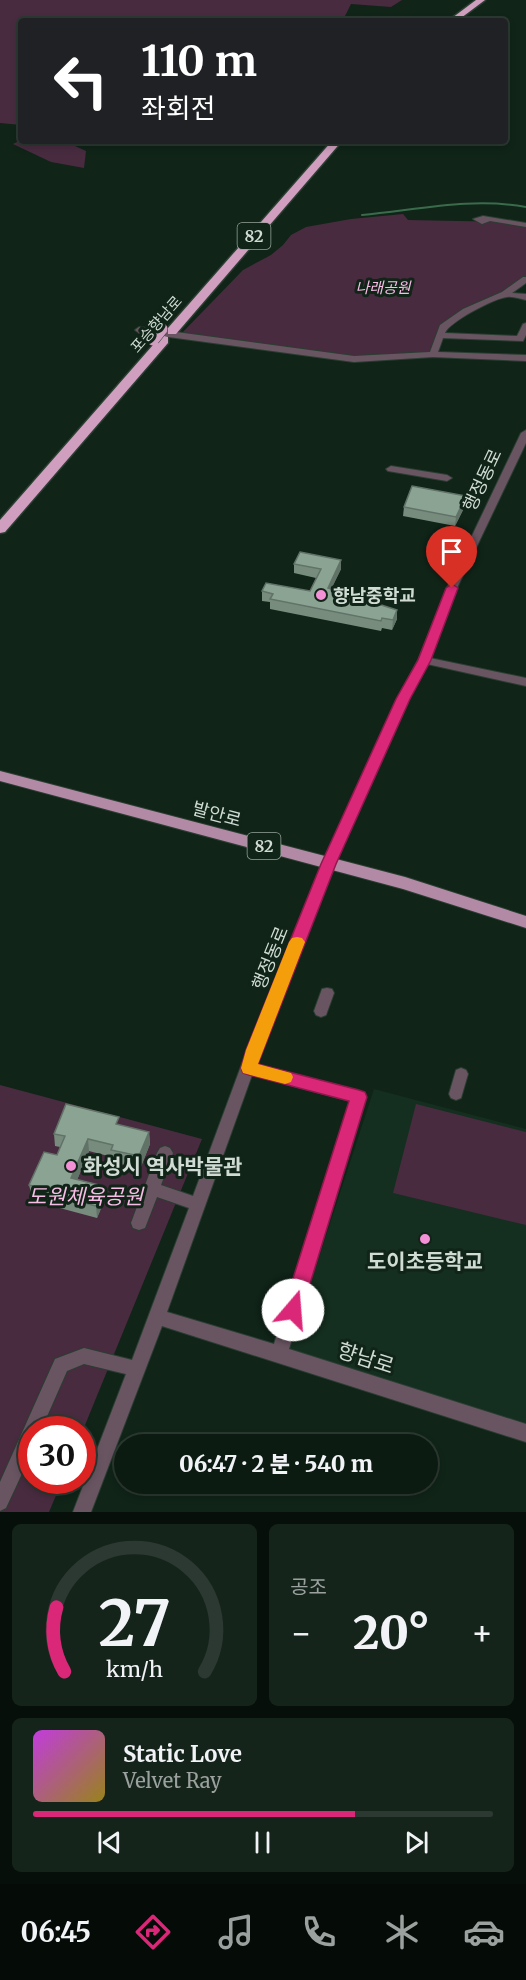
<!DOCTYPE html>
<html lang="ko">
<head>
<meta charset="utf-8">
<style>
	body { margin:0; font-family:Merriweather,"Noto Sans KR",serif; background:#15241b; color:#f1f3f6; height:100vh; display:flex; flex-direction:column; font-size:22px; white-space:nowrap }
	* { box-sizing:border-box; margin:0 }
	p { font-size:20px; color:#9aa19f }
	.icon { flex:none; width:33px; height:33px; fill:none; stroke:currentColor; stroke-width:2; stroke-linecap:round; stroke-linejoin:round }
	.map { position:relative; height:1512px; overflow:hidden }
	.details { display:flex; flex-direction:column; gap:12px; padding:12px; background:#070f0a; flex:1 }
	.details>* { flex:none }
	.top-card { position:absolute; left:18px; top:18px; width:490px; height:126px; border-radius:6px; box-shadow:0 3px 9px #0003,0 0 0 2px #2c3932; background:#202124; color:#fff; overflow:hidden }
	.speed { position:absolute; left:18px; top:1416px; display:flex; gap:12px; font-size:30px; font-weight:700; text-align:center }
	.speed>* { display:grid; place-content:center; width:78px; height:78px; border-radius:50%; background:#0c1b12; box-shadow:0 3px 9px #0003,0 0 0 2px #2c3932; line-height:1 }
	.speed .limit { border:9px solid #d22; background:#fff; color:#111 }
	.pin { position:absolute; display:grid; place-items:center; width:51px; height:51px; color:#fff; margin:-62px -26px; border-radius:50% 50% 50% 0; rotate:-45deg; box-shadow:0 0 6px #0007 }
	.pin .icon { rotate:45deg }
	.me { position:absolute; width:66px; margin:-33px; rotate:18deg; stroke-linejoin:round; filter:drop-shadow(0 0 4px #0008) }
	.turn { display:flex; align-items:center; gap:21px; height:126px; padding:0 24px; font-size:27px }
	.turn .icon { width:78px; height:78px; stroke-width:2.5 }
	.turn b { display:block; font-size:42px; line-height:51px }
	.big { font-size:45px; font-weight:800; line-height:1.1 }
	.details .widget { flex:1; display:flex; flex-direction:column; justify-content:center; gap:9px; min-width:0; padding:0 21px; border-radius:9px; background:#15241b }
	.details .dial { align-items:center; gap:0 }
	.dial svg { height:156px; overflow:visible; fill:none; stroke:#2c3932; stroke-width:7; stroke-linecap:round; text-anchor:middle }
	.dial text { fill:#f1f3f6; stroke:none }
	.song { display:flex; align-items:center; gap:18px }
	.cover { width:72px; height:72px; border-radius:9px; background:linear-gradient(135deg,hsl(290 70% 55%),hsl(50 70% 35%)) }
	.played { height:6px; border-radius:3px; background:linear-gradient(90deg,#db2777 70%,#2c3932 70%) }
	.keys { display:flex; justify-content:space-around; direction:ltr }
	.heat { display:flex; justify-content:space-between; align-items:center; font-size:33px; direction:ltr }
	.details .tiles { flex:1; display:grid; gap:12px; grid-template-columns:1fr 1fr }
	.widget:last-child { grid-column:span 2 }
	.trip { position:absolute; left:114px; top:1434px; width:324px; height:60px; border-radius:30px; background:#0c1b12; box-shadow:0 3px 9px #0003,0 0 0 2px #2c3932; font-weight:800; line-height:60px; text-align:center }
	.menu { display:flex; height:96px; justify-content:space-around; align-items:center; background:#050b07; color:#9aa19f }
	.menu .icon { width:42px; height:42px }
	.menu .active { color:#db2777 }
	.menu b { font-size:27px; color:#f1f3f6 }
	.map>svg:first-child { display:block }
</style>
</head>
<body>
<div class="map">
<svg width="526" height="1512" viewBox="0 0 526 1512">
	<rect width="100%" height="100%" fill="#102418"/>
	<path fill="#142f1f" d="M374,1089L526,1129V1425L289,1349Z"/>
	<g fill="#482b3f">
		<path d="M0,0H402L391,7L351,4L345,16L339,21H21V125L0,123Z"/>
		<path d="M21,140L64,141L86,151L84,168L51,162L13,144Z"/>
		<path d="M403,214L408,220L513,222L526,225V279L453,319L433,354L354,359L179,336L243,270L271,255L283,245L291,235L306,227L351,219Z"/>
		<path d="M0,1085L202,1139L83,1430H32V1480L62,1481L49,1512H0Z"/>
		<path d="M416,1104L526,1132V1225L393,1193Z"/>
	</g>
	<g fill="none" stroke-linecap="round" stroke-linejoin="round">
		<path stroke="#3a6b4d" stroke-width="2" d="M362,215C417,210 471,197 526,207"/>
		<g stroke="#2b3e32" stroke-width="2">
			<g id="minor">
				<path d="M483,216L526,223V227L490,221L482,224L473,219Z"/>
				<path d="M523,277H526V283L512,293L526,294V300C520,299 513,296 507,297C495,298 449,322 445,333L517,336L523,324L526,323V335L523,341L443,338L438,352L526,355V361L433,357L354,362L139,333L135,330L139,327L354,356L430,352L440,325L463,309L502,292Z"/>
				<path d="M526,430V443L457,588L430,658L526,678V686L427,664L409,699L334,864L256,1064L359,1091L364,1093L366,1097L289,1349L526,1424V1442L162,1326L91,1512H73L126,1374L84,1364L67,1371L41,1430H32V1452L6,1508L0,1511V1482L55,1359L84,1348L132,1360L189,1208L157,1197L145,1228L139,1230L133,1228L131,1223L157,1153L160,1148L165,1146L170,1148L173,1153L161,1185L193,1196L247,1050L322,864L397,699L418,660L447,588L521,433ZM252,1075L350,1101L274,1344L167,1312Z"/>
				<path d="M391,466L447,475L452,478L447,481L388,471L386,469Z"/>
				<path d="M327,988L332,989L334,993L326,1015L321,1017L316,1015L314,1011L322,989Z"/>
				<path d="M461,1068L466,1070L468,1074L461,1098L456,1100L451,1098L449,1094L456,1070Z"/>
			</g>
		</g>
		<g stroke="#2b3e32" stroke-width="2">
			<path id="major" d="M0,771L405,877L526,916V928L403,889L0,781Z"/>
		</g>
		<g stroke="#2b3e32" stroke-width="3">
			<g id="highway">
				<path d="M476,0H485L457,21H448Z"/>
				<path d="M332,141H342L176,334H168V328Z"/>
				<path d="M164,336L168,337V343L5,532L0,533V520L160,337Z"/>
			</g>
		</g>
		<use href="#minor" fill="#695562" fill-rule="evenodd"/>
		<use href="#major" fill="#b28aa5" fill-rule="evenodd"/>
		<use href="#highway" fill="#d09fbf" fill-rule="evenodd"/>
		<g stroke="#2b3e32" stroke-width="14" stroke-linecap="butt">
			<path id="highway-bridge" d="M153,339L161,329"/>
		</g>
		<use href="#highway-bridge" stroke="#d09fbf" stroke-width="13"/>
	</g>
	<g fill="#788c7e">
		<path d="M466,496L465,506L455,526L403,516L404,507Z"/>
		<path d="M341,560V569L331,589L397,619L392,630L382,628L381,631L270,609V602L262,601V591H310L316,578L294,573V564Z"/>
		<path d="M120,1125L149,1132L150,1144L140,1169L113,1162L112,1157L89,1151L77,1180L105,1199L97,1218L56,1207V1203L32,1197L29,1185L57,1155L60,1147L55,1146L54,1134Z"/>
	</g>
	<g fill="#617267">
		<path d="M466,496L465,506L455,526L456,517Z"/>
		<path d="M341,560V569L327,598L328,588Z"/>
		<path d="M397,610V619L392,630L393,620Z"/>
		<path d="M149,1132L150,1144L140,1169L139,1156Z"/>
		<path d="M88,1139L89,1151L73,1190L71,1178Z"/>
		<path d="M103,1186L105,1199L97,1218L96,1206Z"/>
	</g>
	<g fill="#8ba393" stroke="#617267" stroke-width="1.5">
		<path d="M412,486L466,496L456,517L404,507Z"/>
		<path d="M300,552L341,560L328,588L397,610L393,620L382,618L381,621L270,599L273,594L262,591L266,583L310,591L321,569L294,564Z"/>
		<path d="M66,1104L119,1117L116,1124L149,1132L139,1156L111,1150L113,1145L88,1139L71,1178L103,1186L96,1206L55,1195L56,1192L29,1185L44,1152L57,1155L65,1136L54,1134Z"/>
	</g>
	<path fill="#db2777" stroke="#8e194d" stroke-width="1.5" d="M452,584L458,588L431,660L410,699L336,864L258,1064L359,1090L365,1092L367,1097L302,1310L299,1317L293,1319L286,1317L283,1310L349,1101L249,1075L243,1073L241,1068L246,1050L321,864L396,699L418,660L446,588Z"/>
	<path fill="#f59e0b" d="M297,937L302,938L305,942L258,1064L291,1073L293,1077L291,1082L285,1084L243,1073L241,1068L246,1050L289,942L292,938Z"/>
	<g fill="#f391d6" stroke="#102418" stroke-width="2">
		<circle cx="321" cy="595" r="6"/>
		<circle cx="71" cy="1166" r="6"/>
		<circle cx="425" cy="1239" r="6"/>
	</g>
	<g text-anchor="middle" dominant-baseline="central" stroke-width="6" stroke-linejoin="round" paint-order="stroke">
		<g font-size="15" font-style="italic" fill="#f7bde4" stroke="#102418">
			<text x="383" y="287">나래공원</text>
		</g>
		<g font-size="15" fill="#cfdbd3" stroke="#102418">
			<text transform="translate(156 324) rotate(-49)">포승향남로</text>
		</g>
		<g fill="#102418" stroke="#96a49b" stroke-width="1.5">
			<rect x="237.5" y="223" width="33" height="26" rx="4.5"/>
			<rect x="247.5" y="833" width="33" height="26" rx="4.5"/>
		</g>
		<g font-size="16" font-weight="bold" fill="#cfdbd3">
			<text x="254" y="236">82</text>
			<text x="264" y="846">82</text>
		</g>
		<g font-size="18" fill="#cfdbd3" stroke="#102418">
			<text transform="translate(482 480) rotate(-65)">행정동로</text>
			<text transform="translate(217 814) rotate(15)">발안로</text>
			<text transform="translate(270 958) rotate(-68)">행정동로</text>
		</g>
		<g font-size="18" font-weight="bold" fill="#cfdbd3" stroke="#102418" text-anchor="start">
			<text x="333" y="595">향남중학교</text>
		</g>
		<g font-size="21" font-weight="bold" fill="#cfdbd3" stroke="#102418" text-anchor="start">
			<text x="83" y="1166">화성시 역사박물관</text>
			<text x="425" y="1261" text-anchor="middle">도이초등학교</text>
		</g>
		<g font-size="21" font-style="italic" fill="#f7bde4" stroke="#102418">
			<text x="85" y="1196">도원체육공원</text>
		</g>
		<g font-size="21" fill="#cfdbd3" stroke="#102418">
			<text transform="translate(366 1358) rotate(18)">향남로</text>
		</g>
	</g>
</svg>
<div class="speed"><div class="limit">30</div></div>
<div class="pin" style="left:452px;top:588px;background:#d93025"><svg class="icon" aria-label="arrive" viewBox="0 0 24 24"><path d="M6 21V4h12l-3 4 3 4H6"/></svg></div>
<svg class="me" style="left:293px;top:1310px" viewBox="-20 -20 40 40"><circle r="19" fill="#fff"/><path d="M0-13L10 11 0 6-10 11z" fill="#db2777"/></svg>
<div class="trip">06:47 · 2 분 · 540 m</div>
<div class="top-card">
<div class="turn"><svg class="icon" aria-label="left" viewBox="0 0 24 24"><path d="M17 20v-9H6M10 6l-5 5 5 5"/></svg><div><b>110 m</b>좌회전</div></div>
</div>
</div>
<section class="details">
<div class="tiles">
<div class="widget dial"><svg viewBox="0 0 100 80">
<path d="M14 69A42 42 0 1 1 86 69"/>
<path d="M14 69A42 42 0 0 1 10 36" stroke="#db2777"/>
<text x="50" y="56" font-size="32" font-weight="700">27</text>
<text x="50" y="72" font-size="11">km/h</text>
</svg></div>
<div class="widget"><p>공조</p>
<div class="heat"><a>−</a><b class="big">20°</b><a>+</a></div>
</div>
<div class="widget">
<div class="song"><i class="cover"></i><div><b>Static Love</b><p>Velvet Ray</p></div></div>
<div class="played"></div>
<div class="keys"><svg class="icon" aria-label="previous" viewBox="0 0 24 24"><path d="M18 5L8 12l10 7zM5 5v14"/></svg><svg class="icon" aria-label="pause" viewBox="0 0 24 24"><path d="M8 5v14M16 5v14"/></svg><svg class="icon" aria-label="next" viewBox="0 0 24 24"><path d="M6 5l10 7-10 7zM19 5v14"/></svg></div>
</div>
</div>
</section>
<nav class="menu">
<b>06:45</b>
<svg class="icon active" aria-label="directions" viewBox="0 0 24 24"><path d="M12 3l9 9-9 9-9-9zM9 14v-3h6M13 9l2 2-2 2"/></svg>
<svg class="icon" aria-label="music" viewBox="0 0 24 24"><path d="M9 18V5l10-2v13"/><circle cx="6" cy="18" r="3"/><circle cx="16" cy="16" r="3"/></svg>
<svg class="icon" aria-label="phone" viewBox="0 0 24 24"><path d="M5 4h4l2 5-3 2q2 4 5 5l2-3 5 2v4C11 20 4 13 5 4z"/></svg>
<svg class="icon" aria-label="climate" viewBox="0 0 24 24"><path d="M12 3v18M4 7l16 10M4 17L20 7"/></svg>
<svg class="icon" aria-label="car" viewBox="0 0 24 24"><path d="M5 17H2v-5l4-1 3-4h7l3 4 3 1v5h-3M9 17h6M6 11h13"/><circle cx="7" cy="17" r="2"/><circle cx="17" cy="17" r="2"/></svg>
</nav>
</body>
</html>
